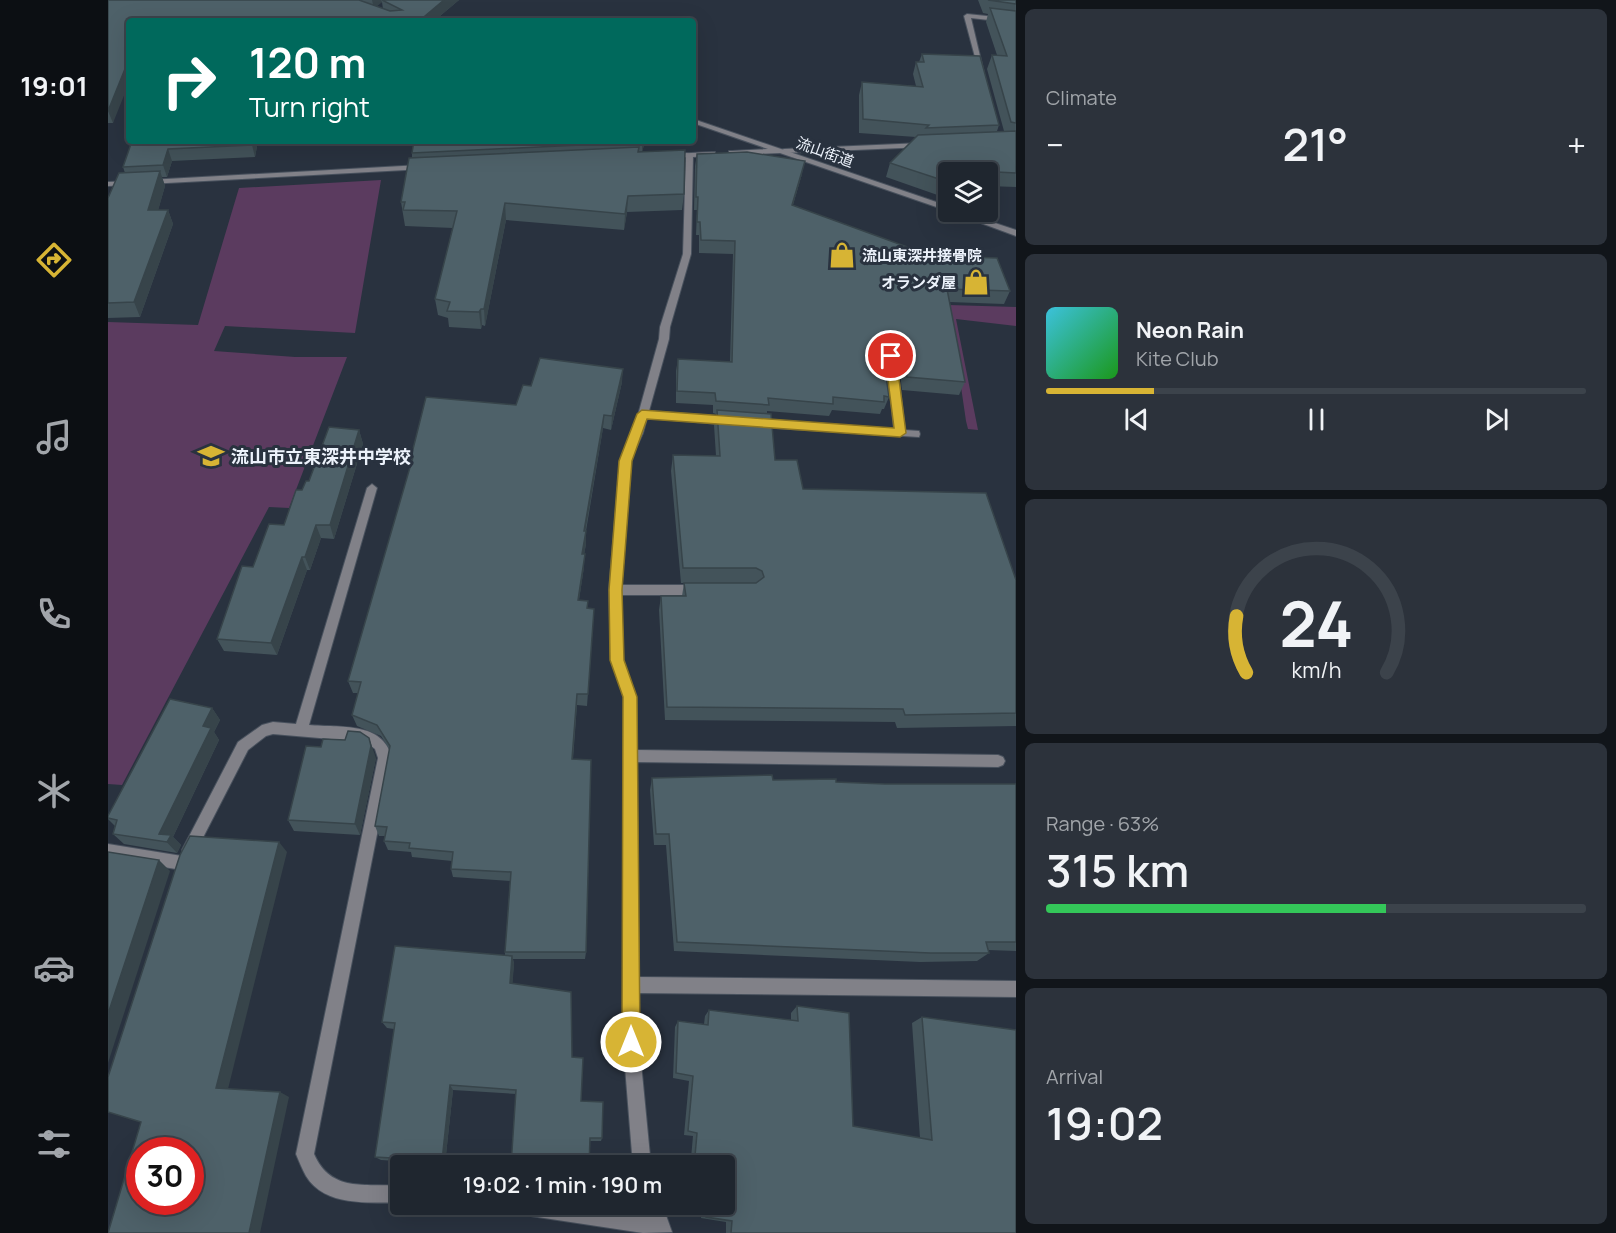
<!DOCTYPE html>
<html lang="en">
<head>
<meta charset="utf-8">
<style>
	body { margin:0; font-family:Manrope,"Noto Sans JP",sans-serif; background:#2c323b; color:#f1f3f6; height:100vh; display:flex; flex-direction:column; font-size:22px; white-space:nowrap }
	* { box-sizing:border-box; margin:0 }
	p { font-size:20px; color:#a1a5aa }
	.icon { flex:none; width:33px; height:33px; fill:none; stroke:currentColor; stroke-width:2; stroke-linecap:round; stroke-linejoin:round }
	.map { position:relative; flex:1; overflow:hidden }
	.panel { display:flex; flex-direction:column; gap:9px; padding:9px; background:#11151a; width:600px }
	.panel>* { flex:none }
	.banner { position:absolute; left:18px; top:18px; width:570px; height:126px; border-radius:6px; box-shadow:0 6px 24px #0002,0 0 0 2px #3c434b; background:#00695c; color:#fff; overflow:hidden }
	.tools { position:absolute; left:830px; top:162px; display:grid; gap:12px }
	.tools a { display:grid; place-items:center; width:60px; height:60px; border-radius:6px; background:#1f262f; box-shadow:0 6px 24px #0002,0 0 0 2px #3c434b; font-size:30px }
	.speed { position:absolute; left:18px; top:1137px; display:flex; gap:12px; font-size:30px; font-weight:700; text-align:center }
	.speed>* { display:grid; place-content:center; width:78px; height:78px; border-radius:50%; background:#1f262f; box-shadow:0 6px 24px #0002,0 0 0 2px #3c434b; line-height:1 }
	.speed .limit { border:9px solid #d22; background:#fff; color:#111 }
	.pin { position:absolute; display:grid; place-items:center; width:51px; height:51px; color:#fff; margin:-26px; border:3px solid #fff; border-radius:50%; box-shadow:0 2px 6px #0007 }
	.me { position:absolute; width:66px; margin:-33px; rotate:0deg; stroke-linejoin:round; filter:drop-shadow(0 0 4px #0008) }
	.turn { display:flex; align-items:center; gap:21px; height:126px; padding:0 24px; font-size:27px }
	.turn .icon { width:78px; height:78px; stroke-width:2.5 }
	.turn b { display:block; font-size:42px; line-height:51px }
	.big { font-size:45px; font-weight:600; line-height:1.1 }
	.panel .widget { flex:1; display:flex; flex-direction:column; justify-content:center; gap:9px; min-width:0; padding:0 21px; border-radius:9px; background:#2c323b }
	.panel .dial { align-items:center; gap:0 }
	.dial svg { height:156px; overflow:visible; fill:none; stroke:#3c434b; stroke-width:7; stroke-linecap:round; text-anchor:middle }
	.dial text { fill:#f1f3f6; stroke:none }
	.song { display:flex; align-items:center; gap:18px }
	.cover { width:72px; height:72px; border-radius:9px; background:linear-gradient(135deg,hsl(190 70% 55%),hsl(120 70% 35%)) }
	.played { height:6px; border-radius:3px; background:linear-gradient(90deg,#d7b434 20%,#3c434b 20%) }
	.keys { display:flex; justify-content:space-around; direction:ltr }
	.heat { display:flex; justify-content:space-between; align-items:center; font-size:33px; direction:ltr }
	.charge { height:9px; border-radius:4px; background:linear-gradient(90deg,#34c759 63%,#3c434b 0) }
	.trip { position:absolute; left:282px; top:1155px; width:345px; height:60px; border-radius:6px; background:#1f262f; box-shadow:0 6px 24px #0002,0 0 0 2px #3c434b; font-weight:600; line-height:60px; text-align:center }
	main { display:flex; flex:1; min-height:0 }
	.dock { display:flex; flex-direction:column; width:108px; justify-content:space-around; align-items:center; background:#0c0f13; color:#a1a5aa }
	.dock .icon { width:42px; height:42px }
	.dock .active { color:#d7b434 }
	.dock b { font-size:27px; color:#f1f3f6 }
	.map>svg:first-child { display:block }
</style>
</head>
<body>
<main>
<nav class="dock">
<b>19:01</b>
<svg class="icon active" aria-label="directions" viewBox="0 0 24 24"><path d="M12 3l9 9-9 9-9-9zM9 14v-3h6M13 9l2 2-2 2"/></svg>
<svg class="icon" aria-label="music" viewBox="0 0 24 24"><path d="M9 18V5l10-2v13"/><circle cx="6" cy="18" r="3"/><circle cx="16" cy="16" r="3"/></svg>
<svg class="icon" aria-label="phone" viewBox="0 0 24 24"><path d="M5 4h4l2 5-3 2q2 4 5 5l2-3 5 2v4C11 20 4 13 5 4z"/></svg>
<svg class="icon" aria-label="climate" viewBox="0 0 24 24"><path d="M12 3v18M4 7l16 10M4 17L20 7"/></svg>
<svg class="icon" aria-label="car" viewBox="0 0 24 24"><path d="M5 17H2v-5l4-1 3-4h7l3 4 3 1v5h-3M9 17h6M6 11h13"/><circle cx="7" cy="17" r="2"/><circle cx="17" cy="17" r="2"/></svg>
<svg class="icon" aria-label="filters" viewBox="0 0 24 24"><path d="M4 7h16M4 17h16"/><circle cx="9" cy="7" r="2"/><circle cx="15" cy="17" r="2"/></svg>
</nav>
<div class="map">
<svg width="908" height="1233" viewBox="0 0 908 1233">
	<rect width="100%" height="100%" fill="#29323f"/>
	<g fill="#5b3b5f">
		<path d="M273,180L247,333L117,326L106,351L187,357H239L181,508L161,507L14,785L0,784V322L90,325L131,188Z"/>
		<path d="M841,305L908,307V326L848,319L870,430L860,429L858,421Z"/>
	</g>
	<g fill="none" stroke-linecap="round" stroke-linejoin="round">
		<g stroke="#48515d" stroke-width="2">
			<g id="minor">
				<path d="M859,14L908,19V23L863,18L876,73L871,72L856,16Z"/>
				<path d="M814,143H817V147L676,153L672,151L676,149Z"/>
				<path d="M578,153L585,155L583,254L562,327L561,339L541,411L623,417L628,421L623,425L539,418L535,433L522,461L513,585H590L594,587L596,590L594,593L590,595H513L515,660L528,697L529,750L890,755L895,757L897,761L895,765L890,767L529,762L530,977L908,981V997L531,993V1042L543,1166H525L515,1042L516,697L503,660L501,590L512,461L525,433L551,339L552,327L575,254Z"/>
				<path d="M783,353L788,356L797,430L811,431L812,434L811,437L650,427L645,423L650,419L786,429L778,356Z"/>
				<path d="M264,484L269,488L201,725C232,728 275,721 284,758L206,1154C223,1193 257,1183 292,1186V1203C260,1202 217,1207 198,1176C194,1169 191,1161 188,1154L270,758L267,749L258,742L165,734L158,736L140,750L86,855L81,857L76,855L74,850L130,742L154,725L165,722L188,724L259,488Z"/>
				<path d="M0,844L74,856L79,858L81,863L79,868L74,870L0,858Z"/>
				<path d="M394,1204H464L541,1216L536,1204H554L564,1232L535,1233L403,1213L397,1210Z"/>
			</g>
		</g>
		<g stroke="#48515d" stroke-width="2">
			<g id="tertiary">
				<path d="M585,119L840,206V211L672,153L621,155V151H624L660,149L585,123Z"/>
				<path d="M604,152H607V156L562,158L558,156L562,154Z"/>
				<path d="M313,165H316V169L40,184L36,182L40,180Z"/>
				<path d="M26,181V185H23L0,186V182Z"/>
				<path d="M843,212H854L908,230V236Z"/>
			</g>
		</g>
		<use href="#minor" fill="#818188" fill-rule="evenodd"/>
		<use href="#tertiary" fill="#818188" fill-rule="evenodd"/>
	</g>
	<g fill="#43535a" fill-rule="evenodd">
		<path d="M0,0H351L326,21H21L5,123H0ZM274,2L275,9L268,6Z"/>
		<path d="M870,0H908V187L879,186V172H840V196L838,198L778,177L782,163L808,137L751,133V95L754,82L808,86L805,74L808,62H811L814,54L891,125L889,131H896L879,69L884,55H889L878,22L880,14L875,13Z"/>
		<path d="M24,141H150L147,157L64,161L59,177H54L57,186L50,210H60L65,224L32,317L0,318V198L17,173L15,167Z"/>
		<path d="M253,141H537L534,152L576,194L574,210L519,212L516,230L398,220L377,326L374,325L373,329L341,327L340,318L330,315L327,299L345,228L297,226L293,202L304,157V153L305,146H253Z"/>
		<path d="M589,154L694,174L685,205L902,291L896,304L841,302L857,382L851,395L794,390L790,356L782,351L784,376L780,388L781,397L776,409H774L772,414L724,410L721,416L659,411V413L667,460L695,489L908,580V726L789,728L787,722L557,720L551,610L553,596H574L576,583H644H573L563,471L565,455L608,456L606,425L608,414L605,413V405L568,403V371L570,359L622,362L625,254L591,253V235H588L589,210H586L587,166Z"/>
		<path d="M514,382L503,430L495,428L478,531V544L476,554V567L471,600L480,608L486,609L479,706L469,705L465,759L478,952L477,959H405L406,964L404,984L464,1057L473,1101L494,1138L493,1141H482L408,1094L345,1090L337,1164L273,1160L267,1157L286,1029L279,1028L274,1022L397,956V952L402,881L345,877L343,869L344,861L304,857L303,852L280,850L276,841L277,836H271L267,826L282,750L273,736L249,726L244,715L250,693H245L240,681L304,462L303,457L408,405L423,386Z"/>
		<path d="M251,430L255,444L226,539L213,538L202,570H199L169,655L116,651L109,639L145,567L176,525L194,490L201,481Z"/>
		<path d="M104,708L112,720L106,732L111,740L65,837L73,845L69,853L16,844L5,834L7,826L0,819V816Z"/>
		<path d="M268,758L252,835L186,831L180,820Z"/>
		<path d="M544,778L665,780L777,784H908V951L880,950L881,953L869,961L812,962L566,951L558,845H546L542,790Z"/>
		<path d="M689,1006L745,1126L812,1138L804,1023L814,1017L908,1233H618V1222L593,1218L594,1204H616V1166H591V1160L583,1158L585,1136L576,1135L581,1081L565,1078L567,1027L570,1021L596,1024L597,1016L601,1010L683,1020V1013Z"/>
	</g>
	<g fill="#37444a">
		<path d="M264,0H276H273L274,2L266,9Z"/>
		<path d="M336,0H351L326,21H311Z"/>
		<path d="M21,59V83L5,123L0,111Z"/>
		<path d="M145,141H150L147,157L144,145Z"/>
		<path d="M535,141H537L534,153V142Z"/>
		<path d="M60,149L64,161L59,177L55,165Z"/>
		<path d="M697,161L694,174L681,217L684,205Z"/>
		<path d="M52,171L57,186L46,225L40,210Z"/>
		<path d="M520,196L519,212L516,230L517,214Z"/>
		<path d="M397,203L398,220L377,326L376,309Z"/>
		<path d="M60,210L65,224L32,317L26,302Z"/>
		<path d="M373,309L374,325L373,329L371,312Z"/>
		<path d="M786,338L782,351L776,356L780,344Z"/>
		<path d="M515,369L514,382L503,430L504,416Z"/>
		<path d="M496,415L495,428L475,544L476,531Z"/>
		<path d="M251,430L255,444L226,539L222,525Z"/>
		<path d="M208,525L213,538L202,570L197,557Z"/>
		<path d="M478,531V544L474,567V554Z"/>
		<path d="M477,554L476,567L469,612L470,600Z"/>
		<path d="M194,557L199,570L169,655L163,643Z"/>
		<path d="M104,708L112,720L106,732L111,740L65,837L73,845L69,853L51,834L95,726Z"/>
		<path d="M261,738L268,758L252,835L247,824Z"/>
		<path d="M171,842L179,852L119,1093L108,1088Z"/>
		<path d="M51,860L62,871L0,1063V1014Z"/>
		<path d="M404,956L406,964L404,991L402,983Z"/>
		<path d="M342,1085L345,1090L337,1164L334,1161Z"/>
		<path d="M172,1092L181,1097L152,1233H141Z"/>
	</g>
	<g fill="#4e6169" stroke="#37444a" stroke-width="1.5" fill-rule="evenodd">
		<path d="M0,0H251L282,11L294,10L274,0H336L311,21H21V59L0,111Z"/>
		<path d="M880,0H908V4Z"/>
		<path d="M882,8L908,11V123L903,122L884,55L899,56Z"/>
		<path d="M814,54L872,56L891,125L818,128L821,125L755,119L754,82L815,87L808,62H816Z"/>
		<path d="M908,131V173L869,171L859,167L854,172H840V182L782,163L810,135Z"/>
		<path d="M24,141H145L144,145L60,149L55,165L15,167Z"/>
		<path d="M306,141H535L534,142L304,153Z"/>
		<path d="M531,147L530,152L577,150L576,194L520,196L517,214L397,203L376,309H373L371,312L339,311L342,302L327,299L349,211L295,210L297,202H293L301,158Z"/>
		<path d="M639,152L697,161L684,205L824,256L889,258L902,291L839,289L857,382L799,377L795,343L786,338L780,344L784,376H778L781,397L776,396V402L725,397V404L660,398L661,405L608,401L607,393L569,391L570,359L624,362L627,241L593,240L592,222H589L590,197H588L589,154Z"/>
		<path d="M52,171L40,210H60L26,302L0,303V198L11,173Z"/>
		<path d="M432,358L515,369L504,416L496,415L476,531H478L474,554H477L470,600L480,601L479,608L486,609L480,694H469L464,759L483,760L478,952H397L403,872L343,869L345,852L301,848L302,843L276,841L279,827L267,826L282,746L269,725L244,715L253,682L240,681L305,457H303L318,397L408,405L415,385L423,386Z"/>
		<path d="M609,410L663,414L667,460H689L695,489L878,493L908,580V713L797,715L795,709L559,707L553,596H578L576,583H648L656,577L654,571L648,568H575L565,455L612,456Z"/>
		<path d="M221,427L251,430L222,525H208L197,557H194L163,643L109,639L134,566L145,567L161,524L176,525L188,490H194L198,481H201Z"/>
		<path d="M62,699L104,708L95,726L103,728L51,834L63,835L59,842L5,834L9,820L0,818V816Z"/>
		<path d="M240,731L252,732L261,738L263,746L247,824L180,820L198,746L213,747L215,739L237,740Z"/>
		<path d="M664,775L665,780L728,779V782L777,784H908V942H878L881,953H822L569,942L561,834H548L544,778Z"/>
		<path d="M82,836L171,842L108,1088L172,1092L141,1233H0L33,1122L0,1112V1077L72,855ZM32,1150H82V1202H32Z"/>
		<path d="M0,852L51,860L0,1014Z"/>
		<path d="M287,946L404,956L402,983L463,992L464,1057L475,1058L473,1101L495,1102L494,1138H482L481,1166H403L408,1090L342,1085L334,1161L267,1157L287,1023L274,1022Z"/>
		<path d="M689,1006L741,1013L745,1126L824,1140L814,1017L908,1030V1233H623L624,1221L598,1217V1204H616V1166H595V1157L587,1156L589,1133L580,1131L585,1076L568,1073L570,1021L600,1025L601,1010L690,1021Z"/>
	</g>
	<path fill="#d7b434" stroke="#8c7522" stroke-width="1.5" d="M783,352L788,356L798,433L792,437L539,419L524,461L514,590L516,660L529,697L532,1042L529,1049L523,1052L516,1049L514,1042L515,697L502,660L501,590L511,461L529,414L534,410L786,428L777,356Z"/>
	<defs>
		<g id="shop-bare" transform="scale(2.07)"><path d="M-5-2.5h2.3a2.7 3.5 0 0 1 5.4 0H5L5.5 6h-11ZM-1.5-2.5h3a1.5 2.3 0 0 0-3 0Z" fill="#d7b434" stroke="#29323f" stroke-width="2.5" paint-order="stroke"/></g>
		<g id="school-bare" transform="scale(2.07)"><path d="M0-5L7-2L0 1L-7-2ZM-4 1L0 2.5L4 1V4Q0 6-4 4Z" fill="#d7b434" stroke="#29323f" stroke-width="2.5" paint-order="stroke"/></g>
	</defs>
	<g fill-rule="evenodd">
		<use href="#shop-bare" x="734" y="255"/>
		<use href="#shop-bare" x="868" y="282"/>
		<use href="#school-bare" x="103" y="456"/>
	</g>
	<g text-anchor="middle" dominant-baseline="central" stroke-width="6" stroke-linejoin="round" paint-order="stroke">
		<g font-size="15" fill="#ecf2fb" stroke="#29323f">
			<text transform="translate(717 152) rotate(20)">流山街道</text>
		</g>
		<g font-size="15" font-weight="bold" fill="#ecf2fb" stroke="#29323f" text-anchor="start">
			<text x="754" y="255">流山東深井接骨院</text>
			<text x="848" y="282" text-anchor="end">オランダ屋</text>
		</g>
		<g font-size="18" font-weight="bold" fill="#ecf2fb" stroke="#29323f" text-anchor="start">
			<text x="123" y="456">流山市立東深井中学校</text>
		</g>
	</g>
</svg>
<div class="tools">
<a><svg class="icon" aria-label="layers" viewBox="0 0 24 24"><path d="M12 4l9 5-9 5-9-5zM3 14l9 5 9-5"/></svg></a>
</div>
<div class="speed"><div class="limit">30</div></div>
<div class="pin" style="left:783px;top:356px;background:#d93025"><svg class="icon" aria-label="arrive" viewBox="0 0 24 24"><path d="M6 21V4h12l-3 4 3 4H6"/></svg></div>
<svg class="me" style="left:523px;top:1042px" viewBox="-20 -20 40 40"><circle r="17" fill="#d7b434" stroke="#fff" stroke-width="3"/><path d="M0-11L8 9 0 5-8 9z" fill="#fff"/></svg>
<div class="trip">19:02 · 1 min · 190 m</div>
<div class="banner">
<div class="turn"><svg class="icon" aria-label="right" viewBox="0 0 24 24"><path d="M7 20v-9h11M14 6l5 5-5 5"/></svg><div><b>120 m</b>Turn right</div></div>
</div>
</div>
<section class="panel">
<div class="widget"><p>Climate</p>
<div class="heat"><a>−</a><b class="big">21°</b><a>+</a></div>
</div>
<div class="widget">
<div class="song"><i class="cover"></i><div><b>Neon Rain</b><p>Kite Club</p></div></div>
<div class="played"></div>
<div class="keys"><svg class="icon" aria-label="previous" viewBox="0 0 24 24"><path d="M18 5L8 12l10 7zM5 5v14"/></svg><svg class="icon" aria-label="pause" viewBox="0 0 24 24"><path d="M8 5v14M16 5v14"/></svg><svg class="icon" aria-label="next" viewBox="0 0 24 24"><path d="M6 5l10 7-10 7zM19 5v14"/></svg></div>
</div>
<div class="widget dial"><svg viewBox="0 0 100 80">
<path d="M14 69A42 42 0 1 1 86 69"/>
<path d="M14 69A42 42 0 0 1 9 40" stroke="#d7b434"/>
<text x="50" y="56" font-size="32" font-weight="700">24</text>
<text x="50" y="72" font-size="11">km/h</text>
</svg></div>
<div class="widget"><p>Range · 63%</p><b class="big">315 km</b><div class="charge"></div></div>
<div class="widget"><p>Arrival</p><b class="big">19:02</b></div>
</section>
</main>
</body>
</html>
